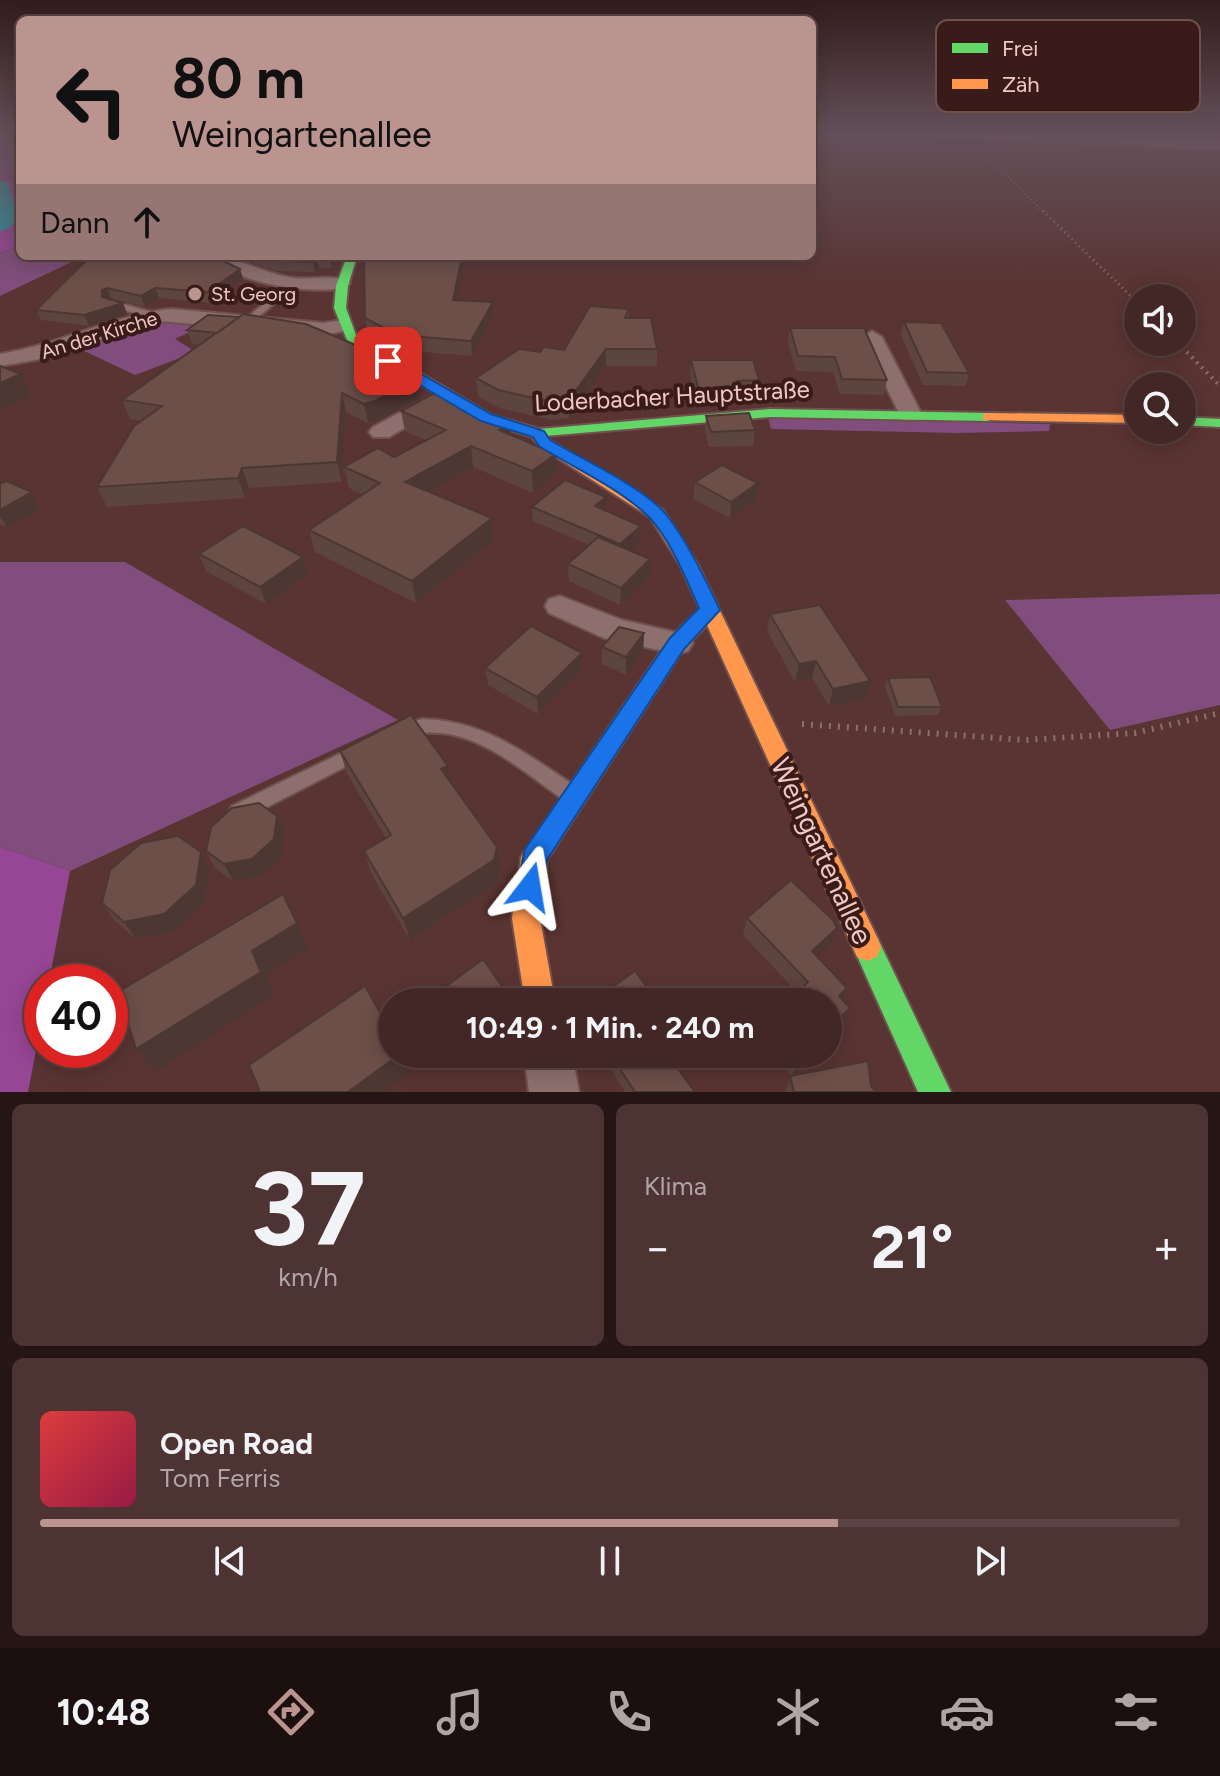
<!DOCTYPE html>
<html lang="de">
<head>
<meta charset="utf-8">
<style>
	body { margin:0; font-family:Figtree,sans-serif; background:#4d3332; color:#f1f3f6; height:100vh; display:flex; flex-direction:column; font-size:30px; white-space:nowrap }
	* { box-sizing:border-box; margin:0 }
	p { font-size:26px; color:#afa5a7 }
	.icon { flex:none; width:44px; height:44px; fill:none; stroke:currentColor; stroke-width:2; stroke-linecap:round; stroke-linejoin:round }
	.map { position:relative; height:1092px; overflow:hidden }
	.details { display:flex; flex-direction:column; gap:12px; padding:12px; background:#251515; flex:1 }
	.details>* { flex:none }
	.top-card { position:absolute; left:16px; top:16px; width:800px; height:244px; border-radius:12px; box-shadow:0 4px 20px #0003,0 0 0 2px #5b4443; background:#bb9490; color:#111; overflow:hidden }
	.buttons { position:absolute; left:1124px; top:284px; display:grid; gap:16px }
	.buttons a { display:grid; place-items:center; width:72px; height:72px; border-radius:50%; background:#432726; box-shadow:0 4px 20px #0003,0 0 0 2px #5b4443; font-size:40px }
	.speed { position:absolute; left:24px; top:964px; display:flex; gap:16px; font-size:40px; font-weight:700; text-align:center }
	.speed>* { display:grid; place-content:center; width:104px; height:104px; border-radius:50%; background:#432726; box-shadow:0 4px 20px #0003,0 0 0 2px #5b4443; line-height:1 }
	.speed .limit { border:12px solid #d22; background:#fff; color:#111 }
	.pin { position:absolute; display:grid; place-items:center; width:68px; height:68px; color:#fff; margin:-34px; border-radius:16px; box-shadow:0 4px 12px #0006 }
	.me { position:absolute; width:88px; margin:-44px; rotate:14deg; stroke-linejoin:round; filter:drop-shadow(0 0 6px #0008) }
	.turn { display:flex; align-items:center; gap:28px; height:168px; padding:0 24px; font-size:36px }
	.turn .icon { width:104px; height:104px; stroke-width:2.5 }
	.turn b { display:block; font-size:56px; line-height:68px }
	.then { display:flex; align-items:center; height:76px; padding:0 24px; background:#0003; gap:16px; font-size:30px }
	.big { font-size:60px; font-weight:700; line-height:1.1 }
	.details .widget { flex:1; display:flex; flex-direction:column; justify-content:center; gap:12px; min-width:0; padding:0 28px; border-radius:12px; background:#4d3332 }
	.details .dial { align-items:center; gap:0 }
	.dial b { font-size:104px; line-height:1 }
	.song { display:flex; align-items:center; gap:24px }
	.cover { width:96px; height:96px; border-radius:12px; background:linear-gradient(135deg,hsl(0 70% 55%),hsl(340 70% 35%)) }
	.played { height:8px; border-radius:4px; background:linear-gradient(90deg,#bb9490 70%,#5b4443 70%) }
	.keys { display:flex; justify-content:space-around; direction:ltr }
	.heat { display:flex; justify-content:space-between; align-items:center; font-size:44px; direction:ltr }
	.details .tiles { flex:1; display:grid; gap:12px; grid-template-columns:1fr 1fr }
	.widget:last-child { grid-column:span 2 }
	.trip { position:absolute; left:378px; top:988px; width:464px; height:80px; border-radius:40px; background:#432726; box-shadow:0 4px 20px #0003,0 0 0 2px #5b4443; font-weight:700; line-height:80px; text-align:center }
	.tabs { display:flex; height:128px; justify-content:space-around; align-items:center; background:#1b100f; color:#afa5a7 }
	.tabs .icon { width:56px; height:56px }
	.tabs .on { color:#bb9490 }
	.tabs b { font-size:36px; color:#f1f3f6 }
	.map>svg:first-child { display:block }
</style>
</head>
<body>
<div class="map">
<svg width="1220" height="1092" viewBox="0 0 1220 1092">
	<rect width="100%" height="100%" fill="#593432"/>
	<g fill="#814d7d">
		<path d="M0,133H20V175L13,180L0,173Z"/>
		<path d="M20,246V256H84L0,296V253Z"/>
		<path d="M158,319L207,324L175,339L196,352L135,375L78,348Z"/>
		<path d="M768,417L1050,424L1049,431L957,433L771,429Z"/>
		<path d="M0,562H125L398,720L70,871L0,847Z"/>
		<path d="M1220,594V705L1110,730L1005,600Z"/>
	</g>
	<g fill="#974695">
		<path d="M0,173L20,185V246L0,253Z"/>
		<path d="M0,847L70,871L49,982H42V1019L28,1092H0Z"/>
	</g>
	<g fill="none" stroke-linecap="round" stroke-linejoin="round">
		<path fill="#2c939d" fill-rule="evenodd" d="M0,181L8,183L18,219L9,228L0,231Z"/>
		<g stroke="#71514f" stroke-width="4">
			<g id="lane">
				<path d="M289,283L296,285L250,324H244V320Z"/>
				<path d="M112,301L159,314L161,316L156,319L109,306V302Z"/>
				<path d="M423,719C483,720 527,754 575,786L577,792L575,798L568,800L561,798C527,774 491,742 449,734C441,733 432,732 424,733C413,734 404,740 394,736L391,731L394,726Z"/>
				<path d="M360,744L366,746L369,751L366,756L246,818L239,820L232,818L229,812L232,806Z"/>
			</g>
		</g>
		<g stroke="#71514f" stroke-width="4">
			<g id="street">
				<path d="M932,133H1017L1220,142V150L937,136Z"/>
				<path d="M208,256C239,256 263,274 294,278C310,280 339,273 350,283L347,287C311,296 234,283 208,256Z"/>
				<path d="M172,309L324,323L342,320L352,326L349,330L324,335L158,321L46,358L0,366V354C58,345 118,313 172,309Z"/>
				<path d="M872,331L882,337L922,415L919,420H903L900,415L862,337Z"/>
				<path d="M434,394L445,401L442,406L389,437H373L369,432L373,427Z"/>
				<path d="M560,596L622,620L688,635L693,643L688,651L677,654L604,638L549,613L545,606L549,599Z"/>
				<path d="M524,1054H572L579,1092H529Z"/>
			</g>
		</g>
		<g stroke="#71514f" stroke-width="4">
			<g id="fast">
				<path d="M347,256H357L348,286L346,308L356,335L491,415L539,429L770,409L988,413L995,417L988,421L770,417L533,437L481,421L347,340L334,308L336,286Z"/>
				<path d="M1182,417L1220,419V427L1182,425Z"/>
				<path d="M867,933L877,937L951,1092H918L853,947L857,937Z"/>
			</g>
		</g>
		<g stroke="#71514f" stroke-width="4">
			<g id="slow">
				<path d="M988,413L1138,415V423L983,420V414Z"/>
				<path d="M538,429L543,431L549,440L663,510L698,565L877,937L881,947L877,957L867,961L857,957L707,625L684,648L547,860L540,918L555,1002H525L512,918L521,857L670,638L700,609L680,565L650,517L539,446L530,434Z"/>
			</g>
		</g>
		<path stroke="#8a706f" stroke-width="2" stroke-dasharray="1 3" stroke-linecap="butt" d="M982,152L1045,213"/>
		<path stroke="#8a706f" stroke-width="3" stroke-dasharray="1 4" stroke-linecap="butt" d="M1043,211L1138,303"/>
		<path stroke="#8a706f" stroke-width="4" stroke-dasharray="2 5" stroke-linecap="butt" d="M1177,342L1220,386"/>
		<path stroke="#8a706f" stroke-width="6" stroke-dasharray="2 7" stroke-linecap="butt" d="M802,724L1025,740L1135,733L1220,713"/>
		<use href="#lane" fill="#8d706e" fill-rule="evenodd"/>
		<use href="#street" fill="#8d706e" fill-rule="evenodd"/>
		<use href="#fast" fill="#63d668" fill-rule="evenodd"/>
		<use href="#slow" fill="#ff974d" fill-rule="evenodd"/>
	</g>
	<g fill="#5e443f">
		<path d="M231,256H337L332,268H319L315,272L276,271Z"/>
		<path d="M89,258H215L240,269L243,279L212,303L159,298L145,307L111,298L109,299L123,303L127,314L89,326L41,320L36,310Z"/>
		<path d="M457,300L493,302L494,316L472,356L399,350L368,332L365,318Z"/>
		<path d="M629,309V318L657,349V366H606L569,418L553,420L499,408L478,396L476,378L540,352L564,350Z"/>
		<path d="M208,315L420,398L379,420L368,423L346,412L342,482L249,488L245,498L107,507L97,487L141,421L130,419L122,400L200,345L192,344L187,330Z"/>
		<path d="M904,322L969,373L966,386L923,385L901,335Z"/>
		<path d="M790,328L887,380L884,395L840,394L833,372L796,371L788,342Z"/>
		<path d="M691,360L759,380L757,395H739L738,403L698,407L690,375Z"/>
		<path d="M401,411L511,435L557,474L533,493L473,467L429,492L494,540L416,603L315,552L309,530L363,495L349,488L344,467L394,457L426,440L405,431Z"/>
		<path d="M706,416L755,430L753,446L709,447L705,432Z"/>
		<path d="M695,482L758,483L756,500L730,518L693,499Z"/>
		<path d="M0,484L32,492L40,509L7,528L0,524Z"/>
		<path d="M606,497V511L641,526V541L630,550L650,559V576L620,605L569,581L568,564L589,545L533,521L532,507Z"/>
		<path d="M199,554L303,557L308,574L266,604L206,571Z"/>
		<path d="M770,614L866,699L829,706L812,678L795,682L767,631Z"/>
		<path d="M644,633L643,651L626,675L602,664V647Z"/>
		<path d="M485,668L582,670L538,714L488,685Z"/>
		<path d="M888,678L942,707L938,715L895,716L885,686Z"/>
		<path d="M340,751L451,784L500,869L497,883L410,940L371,873L364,851L386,838L347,774Z"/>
		<path d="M284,833L282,856L261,876L233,881L215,868L206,851Z"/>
		<path d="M201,852L210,870L205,902L175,931L136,939L114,920L102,903Z"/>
		<path d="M747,918L831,944L817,957L842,999L844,1023L828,1039V1002H791L793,996L797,992L743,935Z"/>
		<path d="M601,1054H679L672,1060L695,1092H625Z"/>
		<path d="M778,1054H814L793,1075L871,1086L876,1092H785L791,1075L777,1059Z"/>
	</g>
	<g fill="#4c3733">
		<path d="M331,256H337L332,268L330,258Z"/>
		<path d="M462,256H465L454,314L453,300Z"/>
		<path d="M317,258L319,268L315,272L313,262Z"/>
		<path d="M240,269L243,279L212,303L208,292Z"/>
		<path d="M107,288L111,298L107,300L102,297V290Z"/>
		<path d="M155,288L159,298L145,307L141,296Z"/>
		<path d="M493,302L494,316L472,356L471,341Z"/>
		<path d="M123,303L127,314L89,326L84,315Z"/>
		<path d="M606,349V366L569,418V400Z"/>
		<path d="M21,374L31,396L0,410V383Z"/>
		<path d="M417,379L420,398L379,420L368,423L364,404Z"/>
		<path d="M342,393L346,412L342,482L337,462Z"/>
		<path d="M510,424L512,445L499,430Z"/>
		<path d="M471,446L473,467L409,503L405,482Z"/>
		<path d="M556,454L557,474L533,493L532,471Z"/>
		<path d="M242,468L249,488L245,498L238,478Z"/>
		<path d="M758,483L756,500L730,518L731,502Z"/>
		<path d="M32,492L40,509L7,528L0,516V510Z"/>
		<path d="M606,497V511L595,506Z"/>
		<path d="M492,518L494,540L416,603L412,581Z"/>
		<path d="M641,526V541L620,559V544Z"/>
		<path d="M303,557L308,574L266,604L260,587Z"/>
		<path d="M650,559V576L620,605L621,588Z"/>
		<path d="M644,633L643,651L626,675V657Z"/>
		<path d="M582,653V670L538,714L537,697Z"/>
		<path d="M816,661L812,678L795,682L799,664Z"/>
		<path d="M870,681L866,699L829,706L833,689Z"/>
		<path d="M448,766L452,788L441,769Z"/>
		<path d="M277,816L284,833L282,856L261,876L233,881L224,864Z"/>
		<path d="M497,847L500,869L497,883L410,940L403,918Z"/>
		<path d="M201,852L210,870L205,902L175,931L136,939L124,922Z"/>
		<path d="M297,923L309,948L265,975L274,995L155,1072L136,1049L252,951Z"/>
		<path d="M837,928L831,944L807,967L812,951Z"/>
		<path d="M847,988L841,1004L839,996Z"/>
		<path d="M850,1008L844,1023L828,1039V1030Z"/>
		<path d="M400,1054H434L384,1092H348Z"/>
		<path d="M665,1054H679L664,1067Z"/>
		<path d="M804,1054H814L792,1076L797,1061Z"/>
	</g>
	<g fill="#6d4f49" stroke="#4c3733" stroke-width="2">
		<path d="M96,256H213L240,269L208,292L155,288L141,296L107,288L102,290V297L123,303L84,315L36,310L89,258Z"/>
		<path d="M259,256H331L330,258H317L313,262L274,261Z"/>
		<path d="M364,256H462L453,300L493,302L471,341L397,335L365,318Z"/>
		<path d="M590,306L629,309L625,318H651L657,349H606L569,400L552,402L498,390L476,378L519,349L540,352L544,347L564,350Z"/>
		<path d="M243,314L306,324L386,358L417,379L375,401L364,404L342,393L337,462L242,468L238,478L97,487L134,426L162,406L122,400Z"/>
		<path d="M208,315L239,317L217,333L187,330Z"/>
		<path d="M904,322L941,323L969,373L927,372Z"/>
		<path d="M790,328H864L887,380L842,379L835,357L798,356Z"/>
		<path d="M691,360H753L759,380L737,381L740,388L699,391Z"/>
		<path d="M0,366L21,374L0,383Z"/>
		<path d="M440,390L470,407L510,424L499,430L556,454L532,471L471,446L405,482L492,518L412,581L309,530L380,483L344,467L378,448L394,457L446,430L401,411Z"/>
		<path d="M749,413L755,430L711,432L706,416Z"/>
		<path d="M722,465L758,483L731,502L695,482Z"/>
		<path d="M565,480L606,497L595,506L641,526L620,544L532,507Z"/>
		<path d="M6,481L32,492L0,510V484Z"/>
		<path d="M243,526L303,557L260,587L199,554Z"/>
		<path d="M598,537L650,559L621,588L568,564Z"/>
		<path d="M820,605L870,681L833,689L816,661L799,664L770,614Z"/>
		<path d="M531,626L582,653L537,697L485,668Z"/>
		<path d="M619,627L644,633L626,657L602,647Z"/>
		<path d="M930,677L942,707H898L888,678Z"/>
		<path d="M411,715L448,766L441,769L497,847L494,860L403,918L364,851L391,835L340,751Z"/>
		<path d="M259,803L277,816L274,839L252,859L224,864L206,851L211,827L232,808Z"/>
		<path d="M178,836L201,852L196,885L164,914L124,922L102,903L110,870L141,843Z"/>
		<path d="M791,880L833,920L837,928L812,951L847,988L839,996L850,1008L828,1030V1002H798L793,996L808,982L747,918Z"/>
		<path d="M283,894L297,923L252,951L261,972L136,1049L118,992Z"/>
		<path d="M483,959L513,1002H425Z"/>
		<path d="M635,971L658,1002H592Z"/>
		<path d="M365,986L389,1029L392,1027V1054H400L348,1092H260L249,1065Z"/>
		<path d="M610,1054H667L695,1092H635Z"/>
		<path d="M790,1054H804L797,1061Z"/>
		<path d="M868,1061L871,1086L876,1092H794L790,1076Z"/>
	</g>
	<linearGradient id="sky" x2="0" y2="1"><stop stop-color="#311d1c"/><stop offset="0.47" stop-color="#64505a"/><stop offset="1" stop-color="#64505a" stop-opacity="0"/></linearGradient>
	<rect width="1220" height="286" fill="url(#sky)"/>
	<path fill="#1a73e8" stroke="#114b97" stroke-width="2" d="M384,358H393L491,414L544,431L550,440C580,458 644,488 665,513C688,542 704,577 720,610L684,649L547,860L540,896L530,900L521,896L517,887L525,849L670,638L699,608C687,581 670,538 648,516C618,487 574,468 539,446L533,437L481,421L384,364Z"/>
	<circle fill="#bb9490" stroke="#391b19" stroke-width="3" cx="195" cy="294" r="8"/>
	<g text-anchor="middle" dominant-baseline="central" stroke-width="8" stroke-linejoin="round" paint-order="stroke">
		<g font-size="20" fill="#f0c7c2" stroke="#391b19" text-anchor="start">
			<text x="211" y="294">St. Georg</text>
		</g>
		<g font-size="20" fill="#f0c7c2" stroke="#391b19">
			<text transform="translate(99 335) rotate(-17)">An der Kirche</text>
		</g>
		<g font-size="24" fill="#f0c7c2" stroke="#391b19">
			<text transform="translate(672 396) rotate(-3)">Loderbacher Hauptstraße</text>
		</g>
		<g font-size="28" fill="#f0c7c2" stroke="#391b19">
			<text transform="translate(822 851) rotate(65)">Weingartenallee</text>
		</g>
	</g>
	<rect x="936" y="20" width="264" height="92" rx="12" fill="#391b19" stroke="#704f4c" stroke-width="2"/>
	<rect x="952" y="43" width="36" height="10" fill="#63d668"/>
	<rect x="952" y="79" width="36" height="10" fill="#ff974d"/>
	<g font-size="22" fill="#f0c7c2">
		<text x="1002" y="56">Frei</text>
		<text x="1002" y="92">Zäh</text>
	</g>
</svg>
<div class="buttons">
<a><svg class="icon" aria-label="sound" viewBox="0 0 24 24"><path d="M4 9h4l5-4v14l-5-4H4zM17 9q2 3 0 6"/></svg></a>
<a><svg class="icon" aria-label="search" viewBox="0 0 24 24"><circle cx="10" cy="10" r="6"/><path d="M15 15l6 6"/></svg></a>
</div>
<div class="speed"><div class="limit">40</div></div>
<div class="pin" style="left:388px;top:361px;background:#d93025"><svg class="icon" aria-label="arrive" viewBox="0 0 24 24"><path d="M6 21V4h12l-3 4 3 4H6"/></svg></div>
<svg class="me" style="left:530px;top:887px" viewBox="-20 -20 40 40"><path d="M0-17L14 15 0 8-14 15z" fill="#1a73e8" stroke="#fff" stroke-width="4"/></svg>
<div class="trip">10:49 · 1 Min. · 240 m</div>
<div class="top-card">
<div class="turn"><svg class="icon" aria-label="left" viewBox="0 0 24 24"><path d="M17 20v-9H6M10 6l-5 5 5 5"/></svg><div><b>80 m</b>Weingartenallee</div></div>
<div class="then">Dann<svg class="icon" aria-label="ahead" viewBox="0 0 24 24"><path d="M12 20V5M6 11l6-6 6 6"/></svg></div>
</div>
</div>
<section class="details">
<div class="tiles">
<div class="widget dial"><b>37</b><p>km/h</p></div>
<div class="widget"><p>Klima</p>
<div class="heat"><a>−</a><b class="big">21°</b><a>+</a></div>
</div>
<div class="widget">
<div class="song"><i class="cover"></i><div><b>Open Road</b><p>Tom Ferris</p></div></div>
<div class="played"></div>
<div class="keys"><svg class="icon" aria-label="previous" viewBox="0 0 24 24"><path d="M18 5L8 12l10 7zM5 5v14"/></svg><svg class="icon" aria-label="pause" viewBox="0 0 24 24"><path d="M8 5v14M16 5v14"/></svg><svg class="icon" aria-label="next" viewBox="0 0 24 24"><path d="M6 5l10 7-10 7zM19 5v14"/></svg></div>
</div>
</div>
</section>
<nav class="tabs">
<b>10:48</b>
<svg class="icon on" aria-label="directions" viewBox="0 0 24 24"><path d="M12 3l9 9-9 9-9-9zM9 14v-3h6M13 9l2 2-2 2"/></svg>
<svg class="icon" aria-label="music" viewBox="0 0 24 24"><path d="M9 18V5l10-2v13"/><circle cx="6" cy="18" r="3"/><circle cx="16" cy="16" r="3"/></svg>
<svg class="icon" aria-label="phone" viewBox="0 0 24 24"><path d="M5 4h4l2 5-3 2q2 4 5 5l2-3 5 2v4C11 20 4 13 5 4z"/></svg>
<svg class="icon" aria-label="climate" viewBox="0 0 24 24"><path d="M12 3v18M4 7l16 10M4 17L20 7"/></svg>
<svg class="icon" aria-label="car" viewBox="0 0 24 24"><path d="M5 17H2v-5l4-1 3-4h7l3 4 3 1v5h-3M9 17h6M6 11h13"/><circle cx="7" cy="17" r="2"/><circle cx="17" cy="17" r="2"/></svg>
<svg class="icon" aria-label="filters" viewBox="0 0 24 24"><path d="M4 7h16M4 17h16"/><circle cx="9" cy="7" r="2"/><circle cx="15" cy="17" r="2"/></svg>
</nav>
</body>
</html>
